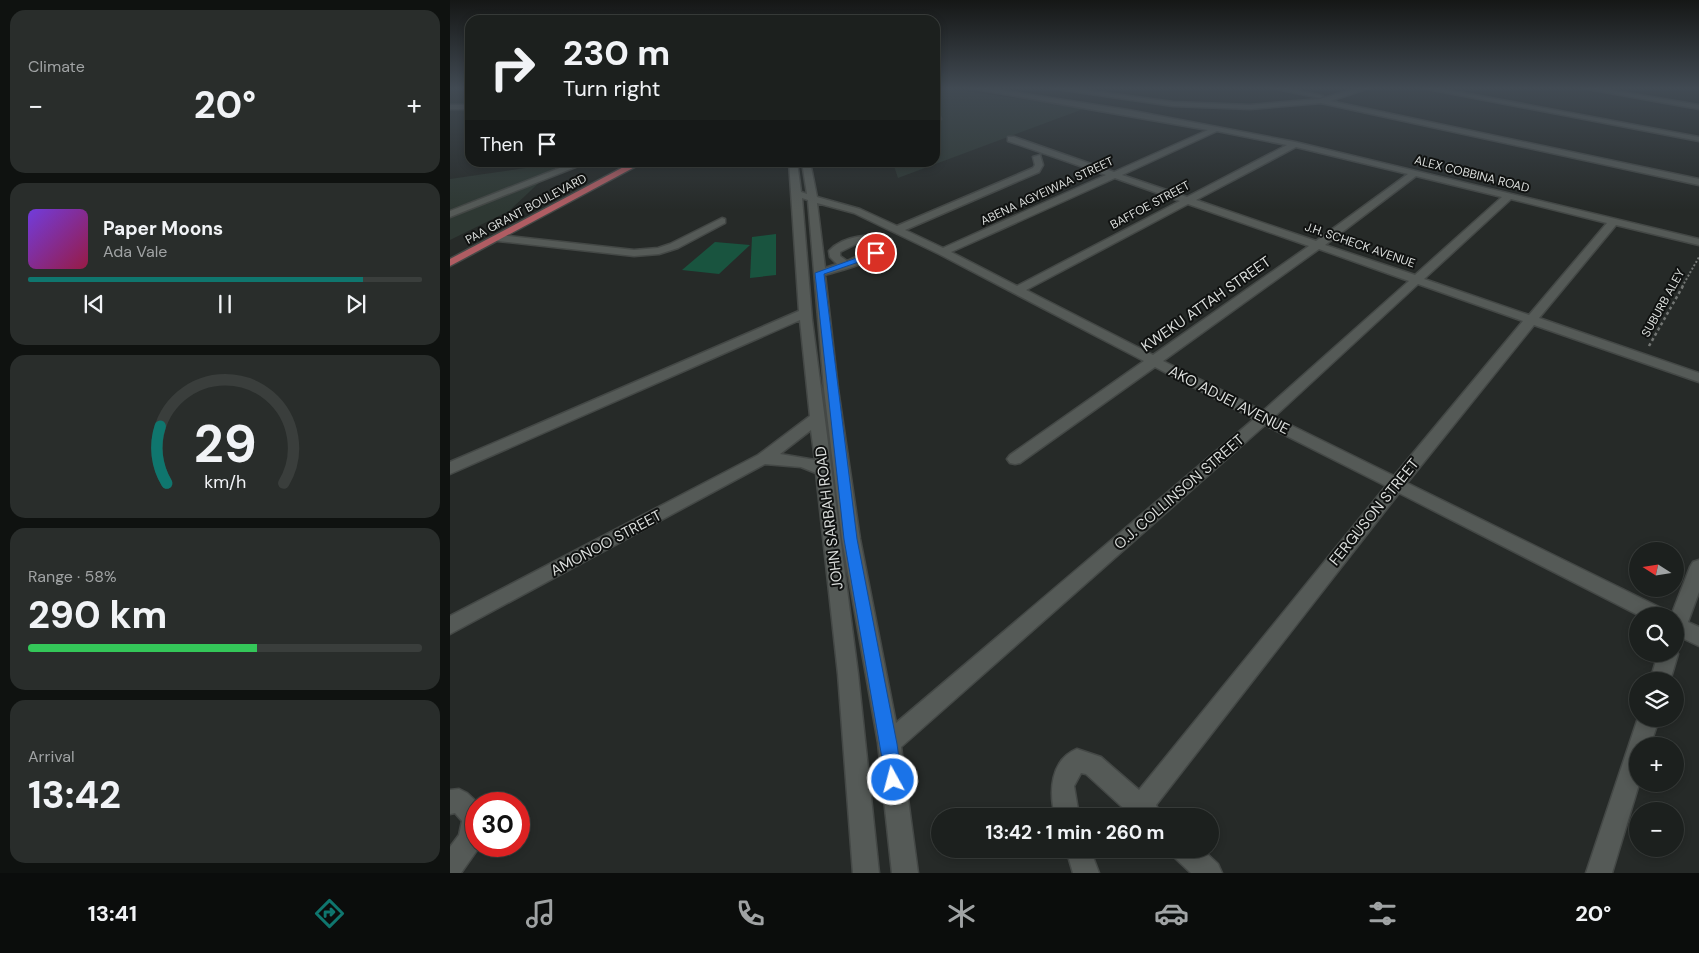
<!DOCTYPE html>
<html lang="en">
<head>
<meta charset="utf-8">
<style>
	body { margin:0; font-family:"DM Sans",sans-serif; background:#292d2b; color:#f1f3f6; height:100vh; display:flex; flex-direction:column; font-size:19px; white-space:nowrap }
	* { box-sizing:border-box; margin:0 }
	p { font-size:16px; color:#a0a3a4 }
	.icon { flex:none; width:28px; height:28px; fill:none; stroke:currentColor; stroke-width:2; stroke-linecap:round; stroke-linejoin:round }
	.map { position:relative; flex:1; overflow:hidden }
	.drawer { display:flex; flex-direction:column; gap:10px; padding:10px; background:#0f1210; width:450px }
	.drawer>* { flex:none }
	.banner { position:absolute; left:15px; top:15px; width:475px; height:152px; border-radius:15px; box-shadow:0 2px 8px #0003,0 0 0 1px #3a3e3c; background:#1c201e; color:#f1f3f6; overflow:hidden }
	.needle { width:32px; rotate:282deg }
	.controls { position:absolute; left:1179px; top:542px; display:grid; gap:10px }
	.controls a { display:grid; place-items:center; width:55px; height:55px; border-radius:50%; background:#1c201e; box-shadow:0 2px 8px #0003,0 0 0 1px #3a3e3c; font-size:25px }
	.speed { position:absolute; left:15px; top:792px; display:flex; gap:10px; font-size:25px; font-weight:700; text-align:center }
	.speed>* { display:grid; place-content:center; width:65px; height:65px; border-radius:50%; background:#1c201e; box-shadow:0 2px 8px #0003,0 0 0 1px #3a3e3c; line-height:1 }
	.speed .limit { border:8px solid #d22; background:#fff; color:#111 }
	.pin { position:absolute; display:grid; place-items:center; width:42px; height:42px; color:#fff; margin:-21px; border:2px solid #fff; border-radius:50%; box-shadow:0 1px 5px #0007 }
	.me { position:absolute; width:55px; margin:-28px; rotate:353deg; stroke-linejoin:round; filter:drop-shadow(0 0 4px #0008) }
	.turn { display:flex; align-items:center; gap:18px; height:105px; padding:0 15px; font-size:22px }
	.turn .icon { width:65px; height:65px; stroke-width:2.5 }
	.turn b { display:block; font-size:35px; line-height:42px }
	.then { display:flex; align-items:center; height:48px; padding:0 15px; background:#0003; gap:10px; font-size:19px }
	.big { font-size:38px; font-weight:700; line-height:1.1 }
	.drawer .card { flex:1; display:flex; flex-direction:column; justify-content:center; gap:8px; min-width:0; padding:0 18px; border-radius:15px; background:#292d2b }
	.drawer .dial { align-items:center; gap:0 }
	.dial svg { height:130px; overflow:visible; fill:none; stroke:#3a3e3c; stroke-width:7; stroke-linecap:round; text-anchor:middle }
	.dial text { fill:#f1f3f6; stroke:none }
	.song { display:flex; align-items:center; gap:15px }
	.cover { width:60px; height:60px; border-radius:8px; background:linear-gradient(135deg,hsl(260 70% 55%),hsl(340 70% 35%)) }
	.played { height:5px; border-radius:2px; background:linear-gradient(90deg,#0f766e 85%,#3a3e3c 85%) }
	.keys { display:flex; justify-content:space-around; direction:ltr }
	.heat { display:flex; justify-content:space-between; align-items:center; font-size:28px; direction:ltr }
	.charge { height:8px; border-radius:4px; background:linear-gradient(90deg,#34c759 58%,#3a3e3c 0) }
	.trip { position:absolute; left:481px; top:808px; width:288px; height:50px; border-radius:25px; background:#1c201e; box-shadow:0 2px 8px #0003,0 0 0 1px #3a3e3c; font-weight:700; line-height:50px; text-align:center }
	.tab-bar { display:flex; height:80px; justify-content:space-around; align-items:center; background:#0b0d0c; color:#a0a3a4 }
	.tab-bar .icon { width:35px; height:35px }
	.tab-bar .on { color:#0f766e }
	.tab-bar b { font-size:22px; color:#f1f3f6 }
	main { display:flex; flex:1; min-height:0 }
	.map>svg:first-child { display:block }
</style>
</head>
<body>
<main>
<section class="drawer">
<div class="card"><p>Climate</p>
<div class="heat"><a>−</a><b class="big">20°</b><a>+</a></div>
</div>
<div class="card">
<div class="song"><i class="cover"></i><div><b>Paper Moons</b><p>Ada Vale</p></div></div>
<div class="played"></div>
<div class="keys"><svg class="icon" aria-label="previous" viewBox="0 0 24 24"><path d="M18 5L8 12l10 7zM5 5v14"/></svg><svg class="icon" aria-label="pause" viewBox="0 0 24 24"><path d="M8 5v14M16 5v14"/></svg><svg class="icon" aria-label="next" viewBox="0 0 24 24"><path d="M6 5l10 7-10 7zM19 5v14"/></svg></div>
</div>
<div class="card dial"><svg viewBox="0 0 100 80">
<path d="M14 69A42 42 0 1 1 86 69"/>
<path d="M14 69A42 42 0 0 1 10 34" stroke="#0f766e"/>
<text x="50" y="56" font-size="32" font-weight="700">29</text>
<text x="50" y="72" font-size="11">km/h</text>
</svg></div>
<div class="card"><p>Range · 58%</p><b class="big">290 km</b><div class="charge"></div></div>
<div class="card"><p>Arrival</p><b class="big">13:42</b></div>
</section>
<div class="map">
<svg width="1249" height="873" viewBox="0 0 1249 873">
	<rect width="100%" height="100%" fill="#262a28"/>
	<g fill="#2e3833">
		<path d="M485,88H493L636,108L448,178L443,163L485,162Z"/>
		<path d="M110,163L59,211L0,240V179Z"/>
	</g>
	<g fill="#19543f">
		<path d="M326,234V275L300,278L302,237Z"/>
		<path d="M265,242L300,245L269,274L232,270Z"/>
	</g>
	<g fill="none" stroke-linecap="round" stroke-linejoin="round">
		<g stroke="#444846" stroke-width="3">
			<g id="minor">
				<path d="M520,88H537L678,110L845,142L1249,239V245L1166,225L1089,318L1249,373V382L1084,325L957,483L1215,610L1218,616H1190L949,493L706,805L712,816H682L636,774L631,773L624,786L629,816H605C599,792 600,760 627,749L651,757L689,790L936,486L815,425L451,747L468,873H442L428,743L392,539L374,389L358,200L352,198L362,320L408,674L429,873H403L388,674L366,473L351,467L315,464L0,634V616L308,455L360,416L350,320L0,474V462L349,311L339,162H347L351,192L357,194L352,162H360L367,197L410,209L447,226L583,168L585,165L583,157L590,155L593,165L589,172L455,230L493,248L656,175L558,141V137H564L664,172L758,130ZM767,131L837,145L737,197L672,175ZM846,147L958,174L866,241L746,200ZM966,176L1052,197L965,275L875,245ZM665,178L730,201L567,286L501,252ZM1061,199L1157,223L1079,315L974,279ZM367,203L404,213L489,254L694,361L560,455L557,459L560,463L565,464L570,463L705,367L804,419L446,723L410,539L388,389L375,275C398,268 429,262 442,241L441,239C421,233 393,235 379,251L380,257L387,264L375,268ZM738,204L859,246L703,355L576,290ZM424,241L431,242L423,249L397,261L390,256V252L406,244ZM869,249L959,281L813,411L713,361ZM968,284L1073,321L944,476L824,417ZM361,430L365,460L330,454Z"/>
				<path d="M600,88H620L723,102L800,105L870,99L908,88H919L880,101L1249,179V185L871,103L800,109L723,106Z"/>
				<path d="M822,88H837L873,96L870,98Z"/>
				<path d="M972,88H987L1249,137V141Z"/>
				<path d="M1132,88H1148L1249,105V109Z"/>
				<rect x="0" y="105" width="20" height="4"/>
				<path d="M485,117H490L491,119L485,121Z"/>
				<path d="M125,162H138L0,217V211Z"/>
				<path d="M272,218L275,219V223L228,248L209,254L184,256L48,241L43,238L48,235L184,250L208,248L220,244Z"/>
				<path d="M1249,560V592L1238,622L1249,627V646L1232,638L1225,641V616H1221L1240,567L1243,562Z"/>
				<path d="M1225,648L1228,654L1220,681H1200L1208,654H1225Z"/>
				<path d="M1188,718L1209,719L1200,746H1188V784H1189L1162,873H1136Z"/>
				<path d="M9,789L17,793L29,804H26V846H30L11,873H0V847L9,835L12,821L5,813L0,814V790Z"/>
				<path d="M616,849H640L649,873H623Z"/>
				<path d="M722,849H752L768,864L772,873H741L725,858Z"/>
			</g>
		</g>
		<g stroke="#444846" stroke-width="3">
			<path id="major" d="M183,162H194L0,266V259Z"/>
		</g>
		<path stroke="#727573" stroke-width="2" stroke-dasharray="2 2" stroke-linecap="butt" d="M1232,287L1249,257"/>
		<path stroke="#727573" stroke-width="2.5" stroke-dasharray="3 3" stroke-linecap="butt" d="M1199,346L1233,286"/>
		<use href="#minor" fill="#555a57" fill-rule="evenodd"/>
		<use href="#major" fill="#b05d63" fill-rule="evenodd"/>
	</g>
	<linearGradient id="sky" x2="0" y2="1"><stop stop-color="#151716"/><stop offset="0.42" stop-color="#414a53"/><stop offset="1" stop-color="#414a53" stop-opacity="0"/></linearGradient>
	<rect width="1249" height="210" fill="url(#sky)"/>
	<path fill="#1a73e8" stroke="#114b97" d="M426,251L430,253L429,255L374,274L407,539L447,744L452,780L449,787L443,789L437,787L394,539L365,273Z"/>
	<g text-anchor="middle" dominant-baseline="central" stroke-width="4" stroke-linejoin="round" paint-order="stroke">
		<g font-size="12" fill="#dbdedc" stroke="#101211">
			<text transform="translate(1022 174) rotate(14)">ALEX COBBINA ROAD</text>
			<text transform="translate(597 191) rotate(-25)">ABENA AGYEIWAA STREET</text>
			<text transform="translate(700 205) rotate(-28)">BAFFOE STREET</text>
			<text transform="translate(76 209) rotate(-28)">PAA GRANT BOULEVARD</text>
			<text transform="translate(910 245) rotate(19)">J.H. SCHECK AVENUE</text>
			<text transform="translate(1213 303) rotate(-61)">SUBURB ALEY</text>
		</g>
		<g font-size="15" fill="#dbdedc" stroke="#101211">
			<text transform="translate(756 304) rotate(-35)">KWEKU ATTAH STREET</text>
			<text transform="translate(779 400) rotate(27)">AKO ADJEI AVENUE</text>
			<text transform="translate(729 492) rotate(-41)">O.J. COLLINSON STREET</text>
			<text transform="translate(924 512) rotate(-51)">FERGUSON STREET</text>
			<text transform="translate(379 518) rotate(-97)">JOHN SARBAH ROAD</text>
			<text transform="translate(156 543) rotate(-28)">AMONOO STREET</text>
		</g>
	</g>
</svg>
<div class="controls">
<a><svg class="needle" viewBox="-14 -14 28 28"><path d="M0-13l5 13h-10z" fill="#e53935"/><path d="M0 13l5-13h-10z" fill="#a0a3a4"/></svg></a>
<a><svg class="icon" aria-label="search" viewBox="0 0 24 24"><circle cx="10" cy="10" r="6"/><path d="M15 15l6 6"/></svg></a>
<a><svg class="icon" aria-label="layers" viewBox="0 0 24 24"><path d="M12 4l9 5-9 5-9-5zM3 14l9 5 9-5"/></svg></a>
<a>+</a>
<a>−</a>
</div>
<div class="speed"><div class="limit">30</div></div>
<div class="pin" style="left:426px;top:253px;background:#d93025"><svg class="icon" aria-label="arrive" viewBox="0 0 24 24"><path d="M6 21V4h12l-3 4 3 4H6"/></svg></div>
<svg class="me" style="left:443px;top:780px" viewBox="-20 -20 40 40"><circle r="17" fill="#1a73e8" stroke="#fff" stroke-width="3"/><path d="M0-11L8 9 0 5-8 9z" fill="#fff"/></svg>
<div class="trip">13:42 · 1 min · 260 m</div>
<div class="banner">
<div class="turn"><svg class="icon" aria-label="right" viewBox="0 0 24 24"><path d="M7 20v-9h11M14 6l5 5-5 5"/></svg><div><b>230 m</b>Turn right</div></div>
<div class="then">Then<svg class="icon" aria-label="arrive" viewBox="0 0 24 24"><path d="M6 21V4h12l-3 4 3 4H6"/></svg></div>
</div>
</div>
</main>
<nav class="tab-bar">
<b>13:41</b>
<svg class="icon on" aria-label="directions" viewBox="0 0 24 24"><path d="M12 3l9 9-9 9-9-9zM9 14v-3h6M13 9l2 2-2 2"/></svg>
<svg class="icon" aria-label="music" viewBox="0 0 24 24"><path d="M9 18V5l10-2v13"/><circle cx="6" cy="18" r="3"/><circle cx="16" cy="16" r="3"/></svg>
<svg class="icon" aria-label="phone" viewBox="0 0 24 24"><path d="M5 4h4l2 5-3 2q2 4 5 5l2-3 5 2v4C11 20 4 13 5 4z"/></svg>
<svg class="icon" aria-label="climate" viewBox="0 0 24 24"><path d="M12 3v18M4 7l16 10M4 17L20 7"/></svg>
<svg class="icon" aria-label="car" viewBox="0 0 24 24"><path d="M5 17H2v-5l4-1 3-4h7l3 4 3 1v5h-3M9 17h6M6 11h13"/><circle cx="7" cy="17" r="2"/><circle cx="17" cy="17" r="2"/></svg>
<svg class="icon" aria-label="filters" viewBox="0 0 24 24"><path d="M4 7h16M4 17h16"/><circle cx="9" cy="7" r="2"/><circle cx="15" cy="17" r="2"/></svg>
<b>20°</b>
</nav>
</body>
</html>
